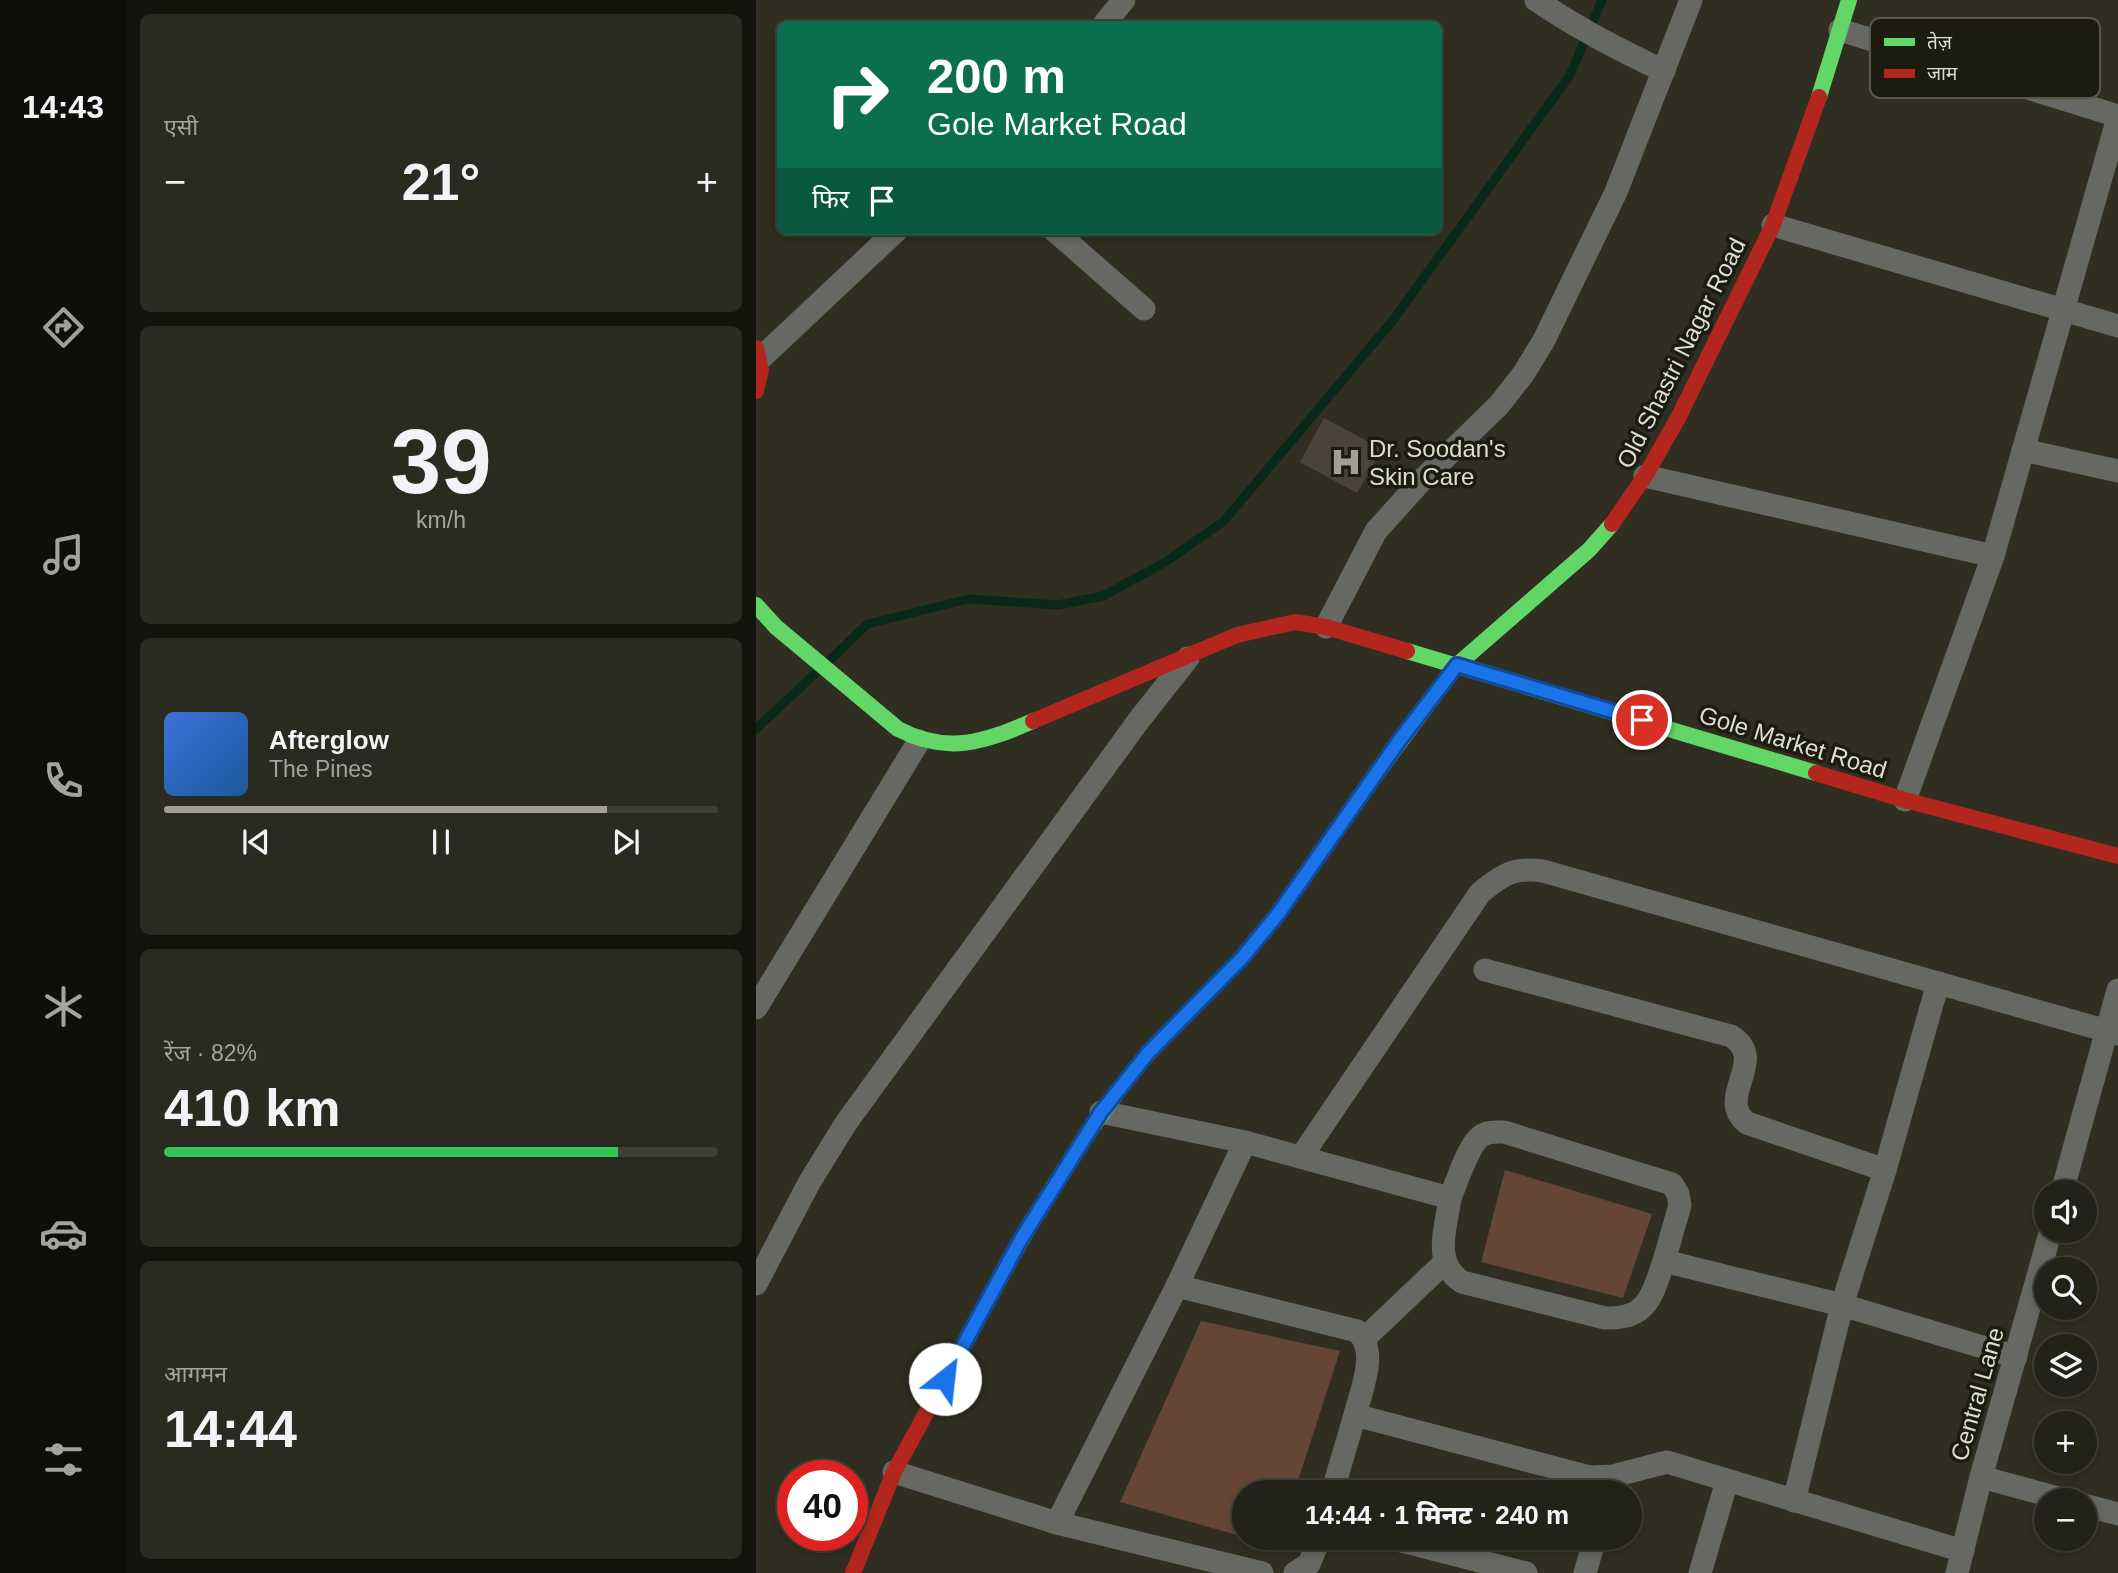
<!DOCTYPE html>
<html lang="hi">
<head>
<meta charset="utf-8">
<style>
	body { margin:0; font-family:Helvetica,"Noto Sans Devanagari",sans-serif; background:#2b2a21; color:#f1f3f6; height:100vh; display:flex; flex-direction:column; font-size:26px; white-space:nowrap }
	* { box-sizing:border-box; margin:0 }
	p { font-size:23px; color:#a3a4a2 }
	.icon { flex:none; width:38px; height:38px; fill:none; stroke:currentColor; stroke-width:2; stroke-linecap:round; stroke-linejoin:round }
	.map { position:relative; flex:1; overflow:hidden }
	.side { display:flex; flex-direction:column; gap:14px; padding:14px; background:#13130d; width:630px }
	.side>* { flex:none }
	.banner { position:absolute; left:21px; top:21px; width:665px; height:214px; border-radius:10px; box-shadow:0 4px 10px #0003,0 0 0 2px #403f37; background:#0b6e4f; color:#fff; overflow:hidden }
	.fabs { position:absolute; left:1278px; top:1180px; display:grid; gap:14px }
	.fabs a { display:grid; place-items:center; width:63px; height:63px; border-radius:50%; background:#232218; box-shadow:0 4px 10px #0003,0 0 0 2px #403f37; font-size:35px }
	.speed { position:absolute; left:21px; top:1460px; display:flex; gap:14px; font-size:35px; font-weight:700; text-align:center }
	.speed>* { display:grid; place-content:center; width:91px; height:91px; border-radius:50%; background:#232218; box-shadow:0 4px 10px #0003,0 0 0 2px #403f37; line-height:1 }
	.speed .limit { border:10px solid #d22; background:#fff; color:#111 }
	.pin { position:absolute; display:grid; place-items:center; width:60px; height:60px; color:#fff; margin:-30px; border:4px solid #fff; border-radius:50%; box-shadow:0 2px 7px #0007 }
	.me { position:absolute; width:77px; margin:-38px; rotate:29deg; stroke-linejoin:round; filter:drop-shadow(0 0 5px #0008) }
	.turn { display:flex; align-items:center; gap:24px; height:147px; padding:0 35px; font-size:32px }
	.turn .icon { width:91px; height:91px; stroke-width:2.5 }
	.turn b { display:block; font-size:49px; line-height:60px }
	.then { display:flex; align-items:center; height:66px; padding:0 35px; background:#0003; gap:14px; font-size:26px }
	.big { font-size:52px; font-weight:800; line-height:1.1 }
	.side .widget { flex:1; display:flex; flex-direction:column; justify-content:center; gap:10px; min-width:0; padding:0 24px; border-radius:10px; background:#2b2a21 }
	.side .dial { align-items:center; gap:0 }
	.dial b { font-size:91px; line-height:1 }
	.song { display:flex; align-items:center; gap:21px }
	.cover { width:84px; height:84px; border-radius:10px; background:linear-gradient(135deg,hsl(220 70% 55%),hsl(210 70% 35%)) }
	.played { height:7px; border-radius:4px; background:linear-gradient(90deg,#a1a092 80%,#403f37 80%) }
	.keys { display:flex; justify-content:space-around; direction:ltr }
	.heat { display:flex; justify-content:space-between; align-items:center; font-size:38px; direction:ltr }
	.charge { height:10px; border-radius:5px; background:linear-gradient(90deg,#34c759 82%,#403f37 0) }
	.trip { position:absolute; left:476px; top:1480px; width:410px; height:70px; border-radius:35px; background:#232218; box-shadow:0 4px 10px #0003,0 0 0 2px #403f37; font-weight:800; line-height:70px; text-align:center }
	main { display:flex; flex:1; min-height:0 }
	.tabs { display:flex; flex-direction:column; width:126px; justify-content:space-around; align-items:center; background:#0e0e0a; color:#a3a4a2 }
	.tabs .icon { width:49px; height:49px }
	.tabs .selected { color:#a1a092 }
	.tabs b { font-size:32px; color:#f1f3f6 }
	.map>svg:first-child { display:block }
</style>
</head>
<body>
<main>
<nav class="tabs">
<b>14:43</b>
<svg class="icon selected" aria-label="directions" viewBox="0 0 24 24"><path d="M12 3l9 9-9 9-9-9zM9 14v-3h6M13 9l2 2-2 2"/></svg>
<svg class="icon" aria-label="music" viewBox="0 0 24 24"><path d="M9 18V5l10-2v13"/><circle cx="6" cy="18" r="3"/><circle cx="16" cy="16" r="3"/></svg>
<svg class="icon" aria-label="phone" viewBox="0 0 24 24"><path d="M5 4h4l2 5-3 2q2 4 5 5l2-3 5 2v4C11 20 4 13 5 4z"/></svg>
<svg class="icon" aria-label="climate" viewBox="0 0 24 24"><path d="M12 3v18M4 7l16 10M4 17L20 7"/></svg>
<svg class="icon" aria-label="car" viewBox="0 0 24 24"><path d="M5 17H2v-5l4-1 3-4h7l3 4 3 1v5h-3M9 17h6M6 11h13"/><circle cx="7" cy="17" r="2"/><circle cx="17" cy="17" r="2"/></svg>
<svg class="icon" aria-label="filters" viewBox="0 0 24 24"><path d="M4 7h16M4 17h16"/><circle cx="9" cy="7" r="2"/><circle cx="15" cy="17" r="2"/></svg>
</nav>
<section class="side">
<div class="widget"><p>एसी</p>
<div class="heat"><a>−</a><b class="big">21°</b><a>+</a></div>
</div>
<div class="widget dial"><b>39</b><p>km/h</p></div>
<div class="widget">
<div class="song"><i class="cover"></i><div><b>Afterglow</b><p>The Pines</p></div></div>
<div class="played"></div>
<div class="keys"><svg class="icon" aria-label="previous" viewBox="0 0 24 24"><path d="M18 5L8 12l10 7zM5 5v14"/></svg><svg class="icon" aria-label="pause" viewBox="0 0 24 24"><path d="M8 5v14M16 5v14"/></svg><svg class="icon" aria-label="next" viewBox="0 0 24 24"><path d="M6 5l10 7-10 7zM19 5v14"/></svg></div>
</div>
<div class="widget"><p>रेंज · 82%</p><b class="big">410 km</b><div class="charge"></div></div>
<div class="widget"><p>आगमन</p><b class="big">14:44</b></div>
</section>
<div class="map">
<svg width="1362" height="1573" viewBox="0 0 1362 1573">
	<rect width="100%" height="100%" fill="#2f2e20"/>
	<g fill="#644536">
		<path d="M749,1170L896,1214L867,1298L725,1262Z"/>
		<path d="M445,1321L584,1351L538,1493H488V1537L364,1502Z"/>
	</g>
	<g fill="none" stroke-linecap="round" stroke-linejoin="round">
		<g stroke="#09281c" stroke-width="9">
			<path d="M73,661L111,624L213,599L302,605L347,596L408,563L468,521L638,319L814,75L846,0"/>
			<path d="M0,729L62,671"/>
		</g>
	</g>
	<path fill="#494437" d="M568,418L626,449L601,493L544,462Z"/>
	<g fill="none" stroke-linecap="round" stroke-linejoin="round">
		<g stroke="#666963" stroke-width="23">
			<path d="M780,0C821,28 863,50 908,71"/>
			<path d="M348,24L368,0"/>
			<path d="M1084,30L1362,116"/>
			<path d="M1017,225L1362,326"/>
			<path d="M299,231L388,309"/>
			<path d="M5,358L140,231"/>
			<path d="M1267,450L1362,471"/>
			<path d="M889,476L1237,556"/>
			<path d="M570,627L620,531L666,480L743,405L768,373L788,340L860,192L935,0"/>
			<path d="M1149,800L1237,556L1362,118"/>
			<path d="M729,970L975,1036C1014,1060 958,1097 991,1123L1129,1170"/>
			<path d="M0,1008L163,741"/>
			<path d="M345,1112L489,1142L694,1198C701,1182 712,1145 725,1136C732,1131 740,1132 748,1132L916,1184L922,1194L924,1205L908,1261L1086,1305L1260,1357"/>
			<path d="M545,1157L724,893C747,874 758,867 787,871L1362,1034"/>
			<path d="M1306,1192L1362,990"/>
			<path d="M694,1198C690,1228 676,1263 706,1282L849,1318C892,1320 896,1295 908,1261"/>
			<path d="M0,1284L53,1183L90,1123L383,720L432,658"/>
			<path d="M421,1286L601,1331C623,1351 605,1390 599,1415"/>
			<path d="M609,1338L688,1263"/>
			<path d="M138,1472L301,1523L506,1573"/>
			<path d="M1225,1477L1310,1500"/>
			<path d="M576,1493L599,1415L834,1477L857,1476L911,1462L1207,1551"/>
			<path d="M1038,1501L1086,1305L1129,1170L1182,983"/>
			<path d="M1328,1505L1362,1514"/>
			<path d="M301,1523L421,1286L489,1142"/>
			<path d="M634,1538L770,1573"/>
			<path d="M539,1573L553,1564L564,1538"/>
			<path d="M829,1573L839,1538"/>
			<path d="M944,1573L971,1481"/>
			<path d="M1201,1573L1225,1477L1295,1230"/>
		</g>
		<g stroke="#63d668" stroke-width="16">
			<path d="M1063,97L1093,0"/>
			<path d="M0,605L20,627L142,729C192,755 228,742 277,721"/>
			<path d="M651,651L1060,773"/>
			<path d="M599,803L701,665L833,550L856,524"/>
			<path d="M218,1325C267,1235 319,1145 383,1064"/>
		</g>
		<g stroke="#b3261e" stroke-width="16">
			<path d="M0,348L5,370L0,391"/>
			<path d="M856,524L889,476L922,418L1017,225L1063,97"/>
			<path d="M277,721L481,635L539,622L570,627L651,651"/>
			<path d="M1060,773L1149,800L1362,856"/>
			<path d="M383,1064L486,958L522,913L599,803"/>
			<path d="M97,1573L138,1472L218,1325"/>
		</g>
	</g>
	<g fill="none" stroke-linecap="round" stroke-linejoin="round">
		<g stroke="#114b97" stroke-width="18">
			<path id="route" d="M189,1379L265,1239L345,1112L392,1053L486,958L522,914L643,741L701,665L886,720"/>
		</g>
		<use href="#route" stroke="#1a73e8" stroke-width="12"/>
	</g>
	<defs>
		<g id="hospital-bare" transform="scale(2.415)"><path d="M-5-5h3v3.5h4V-5h3V5h-3V1.5h-4V5h-3Z" fill="#a1a092" stroke="#1b1b10" stroke-width="2.5" paint-order="stroke"/></g>
	</defs>
	<g fill-rule="evenodd">
		<use href="#hospital-bare" x="590" y="462"/>
	</g>
	<g text-anchor="middle" dominant-baseline="central" stroke-width="7" stroke-linejoin="round" paint-order="stroke">
		<g font-size="24" fill="#dedecf" stroke="#1b1b10">
			<text transform="translate(925 353) rotate(-63)">Old Shastri Nagar Road</text>
			<text transform="translate(1037 742) rotate(17)">Gole Market Road</text>
			<text transform="translate(1221 1394) rotate(-74)">Central Lane</text>
		</g>
		<g font-size="24" fill="#dedecf" stroke="#1b1b10" text-anchor="start">
			<text x="613" y="448">Dr. Soodan's<tspan x="613" dy="28">Skin Care</tspan></text>
		</g>
	</g>
	<rect x="1114" y="18" width="230" height="80" rx="10" fill="#1b1b10" stroke="#565649" stroke-width="2"/>
	<rect x="1128" y="38" width="31" height="8" fill="#63d668"/>
	<rect x="1128" y="69" width="31" height="9" fill="#b3261e"/>
	<g font-size="19" fill="#dedecf">
		<text x="1171" y="49">तेज़</text>
		<text x="1171" y="80">जाम</text>
	</g>
</svg>
<div class="fabs">
<a><svg class="icon" aria-label="sound" viewBox="0 0 24 24"><path d="M4 9h4l5-4v14l-5-4H4zM17 9q2 3 0 6"/></svg></a>
<a><svg class="icon" aria-label="search" viewBox="0 0 24 24"><circle cx="10" cy="10" r="6"/><path d="M15 15l6 6"/></svg></a>
<a><svg class="icon" aria-label="layers" viewBox="0 0 24 24"><path d="M12 4l9 5-9 5-9-5zM3 14l9 5 9-5"/></svg></a>
<a>+</a>
<a>−</a>
</div>
<div class="speed"><div class="limit">40</div></div>
<div class="pin" style="left:886px;top:720px;background:#d93025"><svg class="icon" aria-label="arrive" viewBox="0 0 24 24"><path d="M6 21V4h12l-3 4 3 4H6"/></svg></div>
<svg class="me" style="left:189px;top:1379px" viewBox="-20 -20 40 40"><circle r="19" fill="#fff"/><path d="M0-13L10 11 0 6-10 11z" fill="#1a73e8"/></svg>
<div class="trip">14:44 · 1 मिनट · 240 m</div>
<div class="banner">
<div class="turn"><svg class="icon" aria-label="right" viewBox="0 0 24 24"><path d="M7 20v-9h11M14 6l5 5-5 5"/></svg><div><b>200 m</b>Gole Market Road</div></div>
<div class="then">फिर<svg class="icon" aria-label="arrive" viewBox="0 0 24 24"><path d="M6 21V4h12l-3 4 3 4H6"/></svg></div>
</div>
</div>
</main>
</body>
</html>
